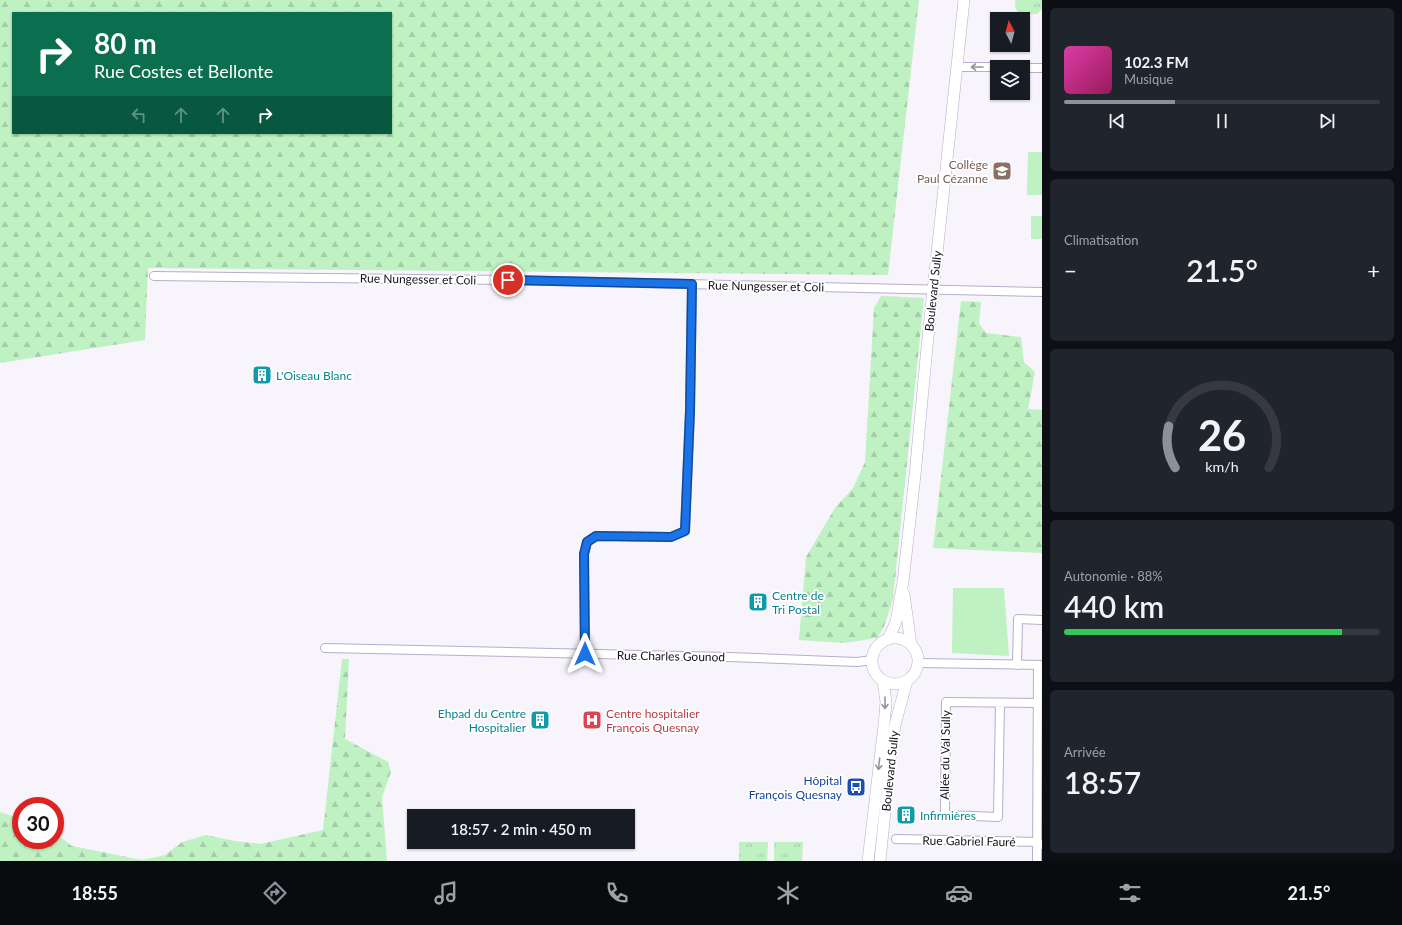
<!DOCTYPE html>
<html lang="fr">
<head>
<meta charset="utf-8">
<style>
	body { margin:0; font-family:Lato,sans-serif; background:#20242c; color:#f1f3f6; height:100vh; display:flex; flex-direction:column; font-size:15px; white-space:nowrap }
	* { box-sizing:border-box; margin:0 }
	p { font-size:13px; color:#9ea1a6 }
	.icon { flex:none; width:22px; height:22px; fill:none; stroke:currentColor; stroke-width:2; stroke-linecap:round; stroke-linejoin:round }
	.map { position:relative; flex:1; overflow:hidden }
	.details { display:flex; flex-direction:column; gap:8px; padding:8px; background:#0d0f14; width:360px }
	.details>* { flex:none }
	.banner { position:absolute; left:12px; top:12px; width:380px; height:122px; border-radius:0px; box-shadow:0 1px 3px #0004; background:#0b6e4f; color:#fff; overflow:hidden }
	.needle { width:26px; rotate:354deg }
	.buttons { position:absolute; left:990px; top:12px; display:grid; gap:8px }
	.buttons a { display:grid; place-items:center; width:40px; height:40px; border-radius:0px; background:#171b24; box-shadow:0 1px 3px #0004; font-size:20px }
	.speed { position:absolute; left:12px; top:797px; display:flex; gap:8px; font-size:20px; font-weight:700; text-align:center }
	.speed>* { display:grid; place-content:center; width:52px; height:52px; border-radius:50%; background:#171b24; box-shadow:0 1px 3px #0004; line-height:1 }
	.speed .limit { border:6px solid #d22; background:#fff; color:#111 }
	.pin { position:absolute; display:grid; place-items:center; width:34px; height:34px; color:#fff; margin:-17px; border:2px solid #fff; border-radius:50%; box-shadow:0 1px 4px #0007 }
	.me { position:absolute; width:44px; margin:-22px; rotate:0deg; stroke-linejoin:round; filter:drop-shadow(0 0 3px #0008) }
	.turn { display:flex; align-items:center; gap:14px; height:84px; padding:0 16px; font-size:18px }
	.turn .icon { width:52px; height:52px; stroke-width:2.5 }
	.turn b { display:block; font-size:28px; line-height:34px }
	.lanes { display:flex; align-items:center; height:38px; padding:0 16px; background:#0003; justify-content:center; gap:20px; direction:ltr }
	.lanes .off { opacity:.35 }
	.big { font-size:30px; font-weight:600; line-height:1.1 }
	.details .tile { flex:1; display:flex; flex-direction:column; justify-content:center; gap:6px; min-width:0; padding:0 14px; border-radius:6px; background:#20242c }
	.details .dial { align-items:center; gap:0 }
	.dial svg { height:104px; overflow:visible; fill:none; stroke:#363941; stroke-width:7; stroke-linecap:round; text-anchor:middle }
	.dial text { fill:#f1f3f6; stroke:none }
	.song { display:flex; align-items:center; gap:12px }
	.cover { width:48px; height:48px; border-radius:6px; background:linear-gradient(135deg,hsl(320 70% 55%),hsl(330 70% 35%)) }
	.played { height:4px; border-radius:2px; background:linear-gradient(90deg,#8c9099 35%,#363941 35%) }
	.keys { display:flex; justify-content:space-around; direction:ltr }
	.heat { display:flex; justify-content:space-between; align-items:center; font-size:22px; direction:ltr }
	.charge { height:6px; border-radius:3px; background:linear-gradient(90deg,#34c759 88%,#363941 0) }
	.trip { position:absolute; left:407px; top:809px; width:228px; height:40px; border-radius:0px; background:#171b24; box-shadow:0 1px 3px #0004; font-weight:600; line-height:40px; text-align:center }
	.menu { display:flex; height:64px; justify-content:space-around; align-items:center; background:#090b0e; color:#9ea1a6 }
	.menu .icon { width:28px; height:28px }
	.menu .on { color:#8c9099 }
	.menu b { font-size:18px; color:#f1f3f6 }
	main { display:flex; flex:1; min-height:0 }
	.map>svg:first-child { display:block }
</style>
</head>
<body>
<main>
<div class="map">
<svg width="1042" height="861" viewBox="0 0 1042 861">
	<defs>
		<pattern id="grass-tufts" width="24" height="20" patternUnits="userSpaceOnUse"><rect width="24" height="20" fill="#bff1c3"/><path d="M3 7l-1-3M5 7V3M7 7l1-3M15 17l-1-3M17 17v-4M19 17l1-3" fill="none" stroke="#a3cea7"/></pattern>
		<pattern id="forest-firs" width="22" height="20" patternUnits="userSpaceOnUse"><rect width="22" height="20" fill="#bff1c3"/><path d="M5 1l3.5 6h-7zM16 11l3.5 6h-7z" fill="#a3cea7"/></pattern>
	</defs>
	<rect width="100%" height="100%" fill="#f7f4fb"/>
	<g fill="url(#grass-tufts)">
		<path d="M1015,0H1042V9L1037,14H1019L1016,9Z"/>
		<path d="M739,842H768L767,861H739Z"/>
		<path d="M774,842H803L802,861H774Z"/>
	</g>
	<g fill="url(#forest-firs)" fill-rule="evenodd">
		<path d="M0,0H919L888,275L148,268L145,340L0,363ZM13,13H391V133H13Z"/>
		<path d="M881,296L924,298L893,599L883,629L877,638L844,643L799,640L806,557L835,508L853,488L865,462L874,308Z"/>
		<path d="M961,301L981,302L979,323L986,333L1021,337L1024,362L1035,372L1028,409L1042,410V553L933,548Z"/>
		<path d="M342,659H349L345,739L388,762L391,772L382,797L387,861H0V812L21,819V840H55V833L72,846L142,860L165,855L182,842L206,835L235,841L260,844L323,830Z"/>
	</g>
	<g fill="#bff1c3">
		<path d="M1028,152H1042V195H1027Z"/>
		<rect x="1031" y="216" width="11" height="23"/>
		<path d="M953,588H1004L1009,656L952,653Z"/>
	</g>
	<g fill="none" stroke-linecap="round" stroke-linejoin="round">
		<g stroke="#b8adcc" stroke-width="10">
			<g id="street">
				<path d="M957,67H997"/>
				<path d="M1023,68H1042"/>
				<path d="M154,276L508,280L1042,292"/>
				<path d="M325,648L729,657L857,662L872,660"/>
				<path d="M585,654L584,554L587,542L596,536L671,537L685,531L690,411L692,284"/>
				<path d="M918,663L1042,665"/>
				<path d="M1017,665L1018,619L1042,620"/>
				<path d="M1000,703L998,817L948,815L945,813L946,702L1037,703"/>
				<path d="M896,839L1037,842L1042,845"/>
				<path d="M1037,861L1038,665"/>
			</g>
		</g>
		<g stroke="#b8adcc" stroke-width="12">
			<g id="secondary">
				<path d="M904,594L911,645"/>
				<circle cx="895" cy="661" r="23"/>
				<path d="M888,639L896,622L903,582L915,475L927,347L964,0"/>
				<path d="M868,861L884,725L886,702L883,681"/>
				<path d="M880,861L892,741L896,721L907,681"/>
			</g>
		</g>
		<use href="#street" stroke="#fff" stroke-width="8"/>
		<use href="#secondary" stroke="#fff" stroke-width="11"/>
	</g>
	<defs><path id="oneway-shaft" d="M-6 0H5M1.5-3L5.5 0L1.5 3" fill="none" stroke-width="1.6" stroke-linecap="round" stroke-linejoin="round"/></defs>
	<g stroke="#969499">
		<use href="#oneway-shaft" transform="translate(977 67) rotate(-180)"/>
		<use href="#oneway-shaft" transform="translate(885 703) rotate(90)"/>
		<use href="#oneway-shaft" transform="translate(879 764) rotate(97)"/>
	</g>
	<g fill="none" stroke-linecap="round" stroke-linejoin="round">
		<g stroke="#114b97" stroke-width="10">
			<path id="route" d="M508,280L692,284L690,411L685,531L671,537L596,536L587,542L584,554L585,654"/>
		</g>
		<use href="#route" stroke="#1a73e8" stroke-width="7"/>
	</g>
	<defs>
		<g id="school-square" transform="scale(1)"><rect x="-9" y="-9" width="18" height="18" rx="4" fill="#8d6e63" stroke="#fff"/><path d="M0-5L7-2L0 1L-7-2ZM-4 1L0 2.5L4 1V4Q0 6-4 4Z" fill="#fff"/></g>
		<g id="building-square" transform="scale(1)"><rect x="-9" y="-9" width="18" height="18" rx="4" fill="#0f9aa8" stroke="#fff"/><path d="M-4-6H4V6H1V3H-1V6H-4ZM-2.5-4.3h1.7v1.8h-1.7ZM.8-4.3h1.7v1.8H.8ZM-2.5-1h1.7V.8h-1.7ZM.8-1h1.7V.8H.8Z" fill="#fff"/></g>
		<g id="hospital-square" transform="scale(1)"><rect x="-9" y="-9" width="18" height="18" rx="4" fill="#e0444e" stroke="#fff"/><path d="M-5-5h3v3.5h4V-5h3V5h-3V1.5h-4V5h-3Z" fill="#fff"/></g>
		<g id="bus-square" transform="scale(1)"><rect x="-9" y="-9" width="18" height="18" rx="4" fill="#1a4fb4" stroke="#fff"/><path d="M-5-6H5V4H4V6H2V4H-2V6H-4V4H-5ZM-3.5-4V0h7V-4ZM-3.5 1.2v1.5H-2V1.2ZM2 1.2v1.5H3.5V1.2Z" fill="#fff"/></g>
	</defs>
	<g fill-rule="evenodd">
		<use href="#school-square" x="1002" y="171"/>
		<use href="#building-square" x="262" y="375"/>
		<use href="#building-square" x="758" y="602"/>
		<use href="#building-square" x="540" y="720"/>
		<use href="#hospital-square" x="592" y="720"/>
		<use href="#bus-square" x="856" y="787"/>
		<use href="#building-square" x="906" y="815"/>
	</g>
	<g text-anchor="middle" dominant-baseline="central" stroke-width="3.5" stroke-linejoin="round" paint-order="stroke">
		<g font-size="12" fill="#785e54" stroke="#fff" text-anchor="end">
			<text x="988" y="164">Collège<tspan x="988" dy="14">Paul Cézanne</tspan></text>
		</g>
		<g font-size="12" fill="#15111c" stroke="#fff">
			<text transform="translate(418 279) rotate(1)">Rue Nungesser et Coli</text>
			<text transform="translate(766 286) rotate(1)">Rue Nungesser et Coli</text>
			<text transform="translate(933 291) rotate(-84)">Boulevard Sully</text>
			<text transform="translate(671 656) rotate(1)">Rue Charles Gounod</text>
			<text transform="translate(945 755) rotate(-89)">Allée du Val Sully</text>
			<text transform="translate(890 771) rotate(-84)">Boulevard Sully</text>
			<text transform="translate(969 841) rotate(1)">Rue Gabriel Fauré</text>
		</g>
		<g font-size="12" fill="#0d838f" stroke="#fff" text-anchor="start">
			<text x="276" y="375">L'Oiseau Blanc</text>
			<text x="772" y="595">Centre de<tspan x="772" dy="14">Tri Postal</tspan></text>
			<text x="526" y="713" text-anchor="end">Ehpad du Centre<tspan x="526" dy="14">Hospitalier</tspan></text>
			<text x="920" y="815">Infirmières</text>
		</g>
		<g font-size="12" fill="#be3a42" stroke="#fff" text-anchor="start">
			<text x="606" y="713">Centre hospitalier<tspan x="606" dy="14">François Quesnay</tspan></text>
		</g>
		<g font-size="12" fill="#164399" stroke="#fff" text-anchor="end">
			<text x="842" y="780">Hôpital<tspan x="842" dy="14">François Quesnay</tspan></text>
		</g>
	</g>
</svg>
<div class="buttons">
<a><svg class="needle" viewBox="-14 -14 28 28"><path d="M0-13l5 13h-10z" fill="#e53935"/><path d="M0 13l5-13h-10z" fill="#9ea1a6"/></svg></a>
<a><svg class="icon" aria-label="layers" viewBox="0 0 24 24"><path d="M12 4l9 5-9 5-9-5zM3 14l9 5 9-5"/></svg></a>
</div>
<div class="speed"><div class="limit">30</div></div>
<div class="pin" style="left:508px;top:280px;background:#d93025"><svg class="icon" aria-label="arrive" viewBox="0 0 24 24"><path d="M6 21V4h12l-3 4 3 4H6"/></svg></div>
<svg class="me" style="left:585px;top:654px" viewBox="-20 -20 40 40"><path d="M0-17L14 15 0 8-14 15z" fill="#1a73e8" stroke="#fff" stroke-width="4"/></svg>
<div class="trip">18:57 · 2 min · 450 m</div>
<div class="banner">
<div class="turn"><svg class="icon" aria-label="right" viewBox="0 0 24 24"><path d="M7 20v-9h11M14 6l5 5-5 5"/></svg><div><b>80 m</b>Rue Costes et Bellonte</div></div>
<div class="lanes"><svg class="icon off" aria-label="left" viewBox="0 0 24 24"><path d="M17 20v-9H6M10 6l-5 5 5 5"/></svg><svg class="icon off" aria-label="ahead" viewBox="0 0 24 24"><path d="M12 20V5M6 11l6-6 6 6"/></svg><svg class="icon off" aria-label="ahead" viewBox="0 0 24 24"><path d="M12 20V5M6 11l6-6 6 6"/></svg><svg class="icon" aria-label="right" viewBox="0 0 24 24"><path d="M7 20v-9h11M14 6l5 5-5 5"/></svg></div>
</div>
</div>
<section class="details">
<div class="tile">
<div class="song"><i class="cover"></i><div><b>102.3 FM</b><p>Musique</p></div></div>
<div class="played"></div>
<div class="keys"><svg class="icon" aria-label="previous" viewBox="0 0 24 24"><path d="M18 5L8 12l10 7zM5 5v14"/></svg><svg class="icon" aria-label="pause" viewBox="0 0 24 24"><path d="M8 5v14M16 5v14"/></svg><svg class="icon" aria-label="next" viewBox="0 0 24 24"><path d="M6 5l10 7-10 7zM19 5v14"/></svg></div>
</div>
<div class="tile"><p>Climatisation</p>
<div class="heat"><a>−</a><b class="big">21.5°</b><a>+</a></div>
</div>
<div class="tile dial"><svg viewBox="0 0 100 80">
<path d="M14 69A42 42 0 1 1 86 69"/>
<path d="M14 69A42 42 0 0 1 9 37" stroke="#8c9099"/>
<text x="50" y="56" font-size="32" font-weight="700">26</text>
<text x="50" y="72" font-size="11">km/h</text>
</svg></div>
<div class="tile"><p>Autonomie · 88%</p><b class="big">440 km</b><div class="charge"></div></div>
<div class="tile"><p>Arrivée</p><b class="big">18:57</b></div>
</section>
</main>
<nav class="menu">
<b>18:55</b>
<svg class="icon on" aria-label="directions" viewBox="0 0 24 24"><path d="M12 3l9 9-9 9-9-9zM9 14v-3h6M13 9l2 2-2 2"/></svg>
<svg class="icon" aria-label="music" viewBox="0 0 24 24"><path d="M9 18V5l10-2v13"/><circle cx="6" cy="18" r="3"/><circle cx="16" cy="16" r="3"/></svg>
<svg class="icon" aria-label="phone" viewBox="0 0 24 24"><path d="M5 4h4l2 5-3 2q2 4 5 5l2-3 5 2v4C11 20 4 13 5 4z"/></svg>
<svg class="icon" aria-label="climate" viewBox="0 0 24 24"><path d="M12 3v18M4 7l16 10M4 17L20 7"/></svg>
<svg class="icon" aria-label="car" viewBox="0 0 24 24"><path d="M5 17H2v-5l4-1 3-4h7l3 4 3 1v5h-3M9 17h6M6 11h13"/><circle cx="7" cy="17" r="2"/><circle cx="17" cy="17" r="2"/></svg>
<svg class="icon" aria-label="filters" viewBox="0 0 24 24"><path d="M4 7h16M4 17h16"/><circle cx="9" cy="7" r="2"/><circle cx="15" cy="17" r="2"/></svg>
<b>21.5°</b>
</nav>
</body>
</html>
